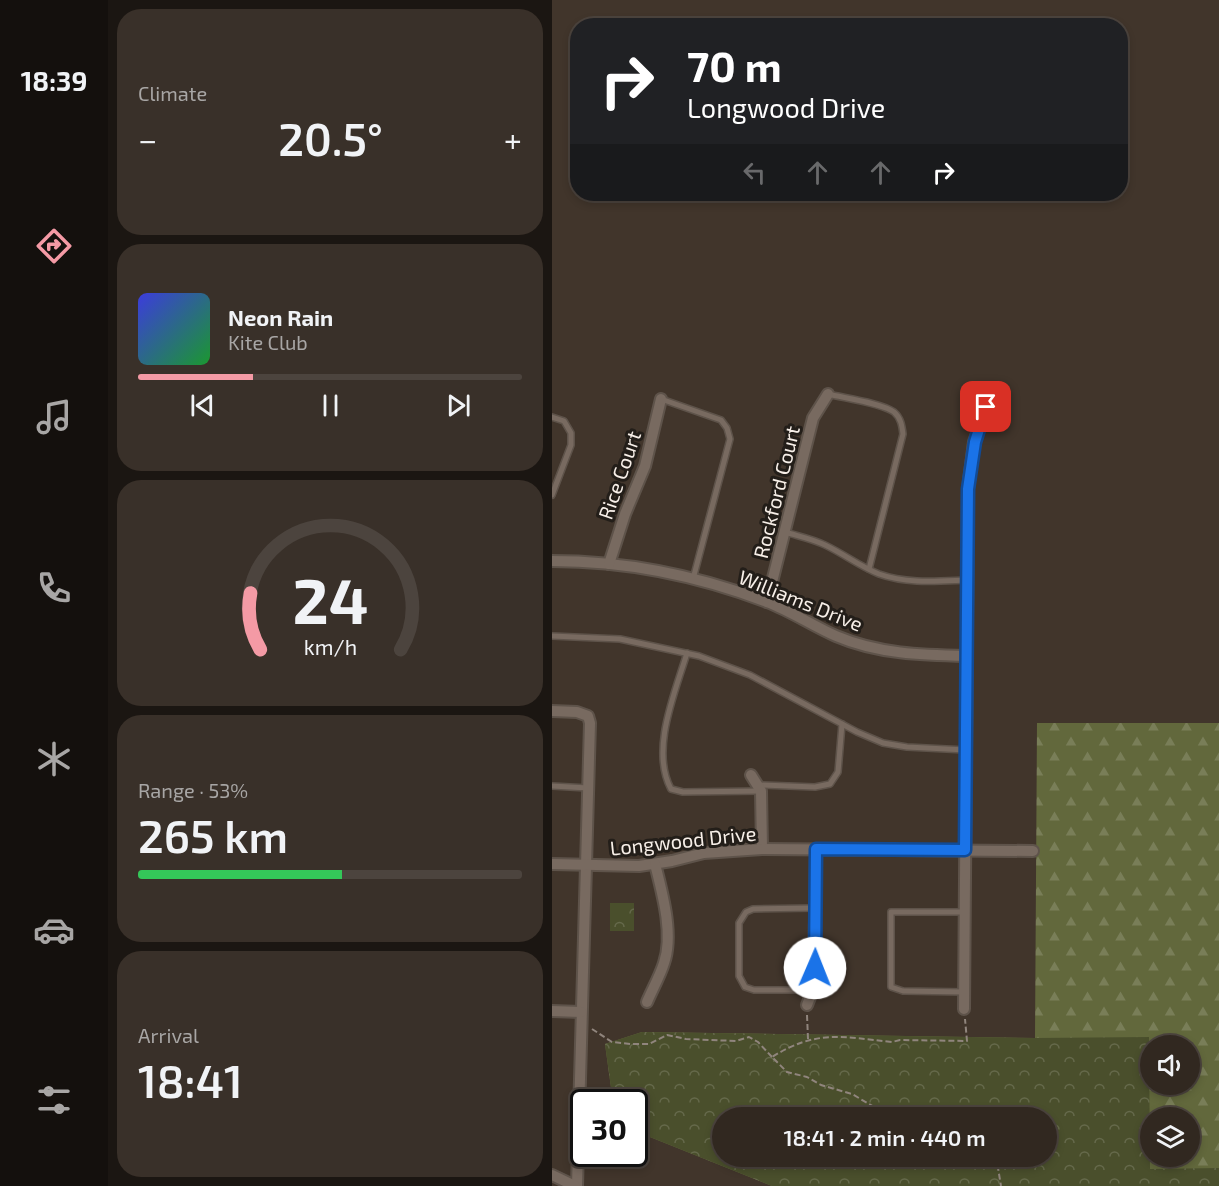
<!DOCTYPE html>
<html lang="en">
<head>
<meta charset="utf-8">
<style>
	body { margin:0; font-family:"Exo 2",sans-serif; background:#393029; color:#f1f3f6; height:100vh; display:flex; flex-direction:column; font-size:22px; white-space:nowrap }
	* { box-sizing:border-box; margin:0 }
	p { font-size:20px; color:#a8a6a5 }
	.icon { flex:none; width:33px; height:33px; fill:none; stroke:currentColor; stroke-width:2; stroke-linecap:round; stroke-linejoin:round }
	.map { position:relative; flex:1; overflow:hidden }
	.sheet { display:flex; flex-direction:column; gap:9px; padding:9px; background:#1b1612; width:444px }
	.sheet>* { flex:none }
	.banner { position:absolute; left:18px; top:18px; width:558px; height:183px; border-radius:24px; box-shadow:0 3px 9px #0003,0 0 0 2px #4c443e; background:#202124; color:#fff; overflow:hidden }
	.tools { position:absolute; left:588px; top:1035px; display:grid; gap:12px }
	.tools a { display:grid; place-items:center; width:60px; height:60px; border-radius:50%; background:#312820; box-shadow:0 3px 9px #0003,0 0 0 2px #4c443e; font-size:30px }
	.speed { position:absolute; left:18px; top:1089px; display:flex; gap:12px; font-size:30px; font-weight:700; text-align:center }
	.speed>* { display:grid; place-content:center; width:78px; height:78px; border-radius:50%; background:#312820; box-shadow:0 3px 9px #0003,0 0 0 2px #4c443e; line-height:1 }
	.speed .limit { border:3px solid #111; border-radius:9px; background:#fff; color:#111 }
	.pin { position:absolute; display:grid; place-items:center; width:51px; height:51px; color:#fff; margin:-26px; border-radius:12px; box-shadow:0 3px 9px #0006 }
	.me { position:absolute; width:66px; margin:-33px; rotate:1deg; stroke-linejoin:round; filter:drop-shadow(0 0 4px #0008) }
	.turn { display:flex; align-items:center; gap:21px; height:126px; padding:0 18px; font-size:27px }
	.turn .icon { width:78px; height:78px; stroke-width:2.5 }
	.turn b { display:block; font-size:42px; line-height:51px }
	.lanes { display:flex; align-items:center; height:57px; padding:0 18px; background:#0003; justify-content:center; gap:30px; direction:ltr }
	.lanes .off { opacity:.35 }
	.big { font-size:45px; font-weight:600; line-height:1.1 }
	.sheet .card { flex:1; display:flex; flex-direction:column; justify-content:center; gap:9px; min-width:0; padding:0 21px; border-radius:24px; background:#393029 }
	.sheet .dial { align-items:center; gap:0 }
	.dial svg { height:156px; overflow:visible; fill:none; stroke:#4c443e; stroke-width:7; stroke-linecap:round; text-anchor:middle }
	.dial text { fill:#f1f3f6; stroke:none }
	.song { display:flex; align-items:center; gap:18px }
	.cover { width:72px; height:72px; border-radius:9px; background:linear-gradient(135deg,hsl(240 70% 55%),hsl(130 70% 35%)) }
	.played { height:6px; border-radius:3px; background:linear-gradient(90deg,#f49aa5 30%,#4c443e 30%) }
	.keys { display:flex; justify-content:space-around; direction:ltr }
	.heat { display:flex; justify-content:space-between; align-items:center; font-size:33px; direction:ltr }
	.charge { height:9px; border-radius:4px; background:linear-gradient(90deg,#34c759 53%,#4c443e 0) }
	.trip { position:absolute; left:160px; top:1107px; width:345px; height:60px; border-radius:30px; background:#312820; box-shadow:0 3px 9px #0003,0 0 0 2px #4c443e; font-weight:600; line-height:60px; text-align:center }
	main { display:flex; flex:1; min-height:0 }
	.tabs { display:flex; flex-direction:column; width:108px; justify-content:space-around; align-items:center; background:#14100d; color:#a8a6a5 }
	.tabs .icon { width:42px; height:42px }
	.tabs .selected { color:#f49aa5 }
	.tabs b { font-size:27px; color:#f1f3f6 }
	.map>svg:first-child { display:block }
</style>
</head>
<body>
<main>
<nav class="tabs">
<b>18:39</b>
<svg class="icon selected" aria-label="directions" viewBox="0 0 24 24"><path d="M12 3l9 9-9 9-9-9zM9 14v-3h6M13 9l2 2-2 2"/></svg>
<svg class="icon" aria-label="music" viewBox="0 0 24 24"><path d="M9 18V5l10-2v13"/><circle cx="6" cy="18" r="3"/><circle cx="16" cy="16" r="3"/></svg>
<svg class="icon" aria-label="phone" viewBox="0 0 24 24"><path d="M5 4h4l2 5-3 2q2 4 5 5l2-3 5 2v4C11 20 4 13 5 4z"/></svg>
<svg class="icon" aria-label="climate" viewBox="0 0 24 24"><path d="M12 3v18M4 7l16 10M4 17L20 7"/></svg>
<svg class="icon" aria-label="car" viewBox="0 0 24 24"><path d="M5 17H2v-5l4-1 3-4h7l3 4 3 1v5h-3M9 17h6M6 11h13"/><circle cx="7" cy="17" r="2"/><circle cx="17" cy="17" r="2"/></svg>
<svg class="icon" aria-label="filters" viewBox="0 0 24 24"><path d="M4 7h16M4 17h16"/><circle cx="9" cy="7" r="2"/><circle cx="15" cy="17" r="2"/></svg>
</nav>
<section class="sheet">
<div class="card"><p>Climate</p>
<div class="heat"><a>−</a><b class="big">20.5°</b><a>+</a></div>
</div>
<div class="card">
<div class="song"><i class="cover"></i><div><b>Neon Rain</b><p>Kite Club</p></div></div>
<div class="played"></div>
<div class="keys"><svg class="icon" aria-label="previous" viewBox="0 0 24 24"><path d="M18 5L8 12l10 7zM5 5v14"/></svg><svg class="icon" aria-label="pause" viewBox="0 0 24 24"><path d="M8 5v14M16 5v14"/></svg><svg class="icon" aria-label="next" viewBox="0 0 24 24"><path d="M6 5l10 7-10 7zM19 5v14"/></svg></div>
</div>
<div class="card dial"><svg viewBox="0 0 100 80">
<path d="M14 69A42 42 0 1 1 86 69"/>
<path d="M14 69A42 42 0 0 1 9 40" stroke="#f49aa5"/>
<text x="50" y="56" font-size="32" font-weight="700">24</text>
<text x="50" y="72" font-size="11">km/h</text>
</svg></div>
<div class="card"><p>Range · 53%</p><b class="big">265 km</b><div class="charge"></div></div>
<div class="card"><p>Arrival</p><b class="big">18:41</b></div>
</section>
<div class="map">
<svg width="667" height="1186" viewBox="0 0 667 1186">
	<defs>
		<pattern id="forest-firs" width="22" height="20" patternUnits="userSpaceOnUse" patternTransform="scale(1.5)"><rect width="22" height="20" fill="#62683c"/><path d="M5 1l3.5 6h-7zM16 11l3.5 6h-7z" fill="#797e58"/></pattern>
		<pattern id="park-crowns" width="20" height="18" patternUnits="userSpaceOnUse" patternTransform="scale(1.5)"><rect width="20" height="18" fill="#4a4f2c"/><path d="M2 6a3 3 0 1 1 6 0M12 15a3 3 0 1 1 6 0" fill="none" stroke="#65694b"/></pattern>
	</defs>
	<rect width="100%" height="100%" fill="#41352b"/>
	<path fill="url(#forest-firs)" fill-rule="evenodd" d="M485,723H667V1186H220L83,1131L82,1102H61L53,1044L90,1032L483,1038ZM598,1046H638V1084H598ZM171,1118H495V1156H171ZM598,1118H638V1156H598Z"/>
	<g fill="url(#park-crowns)" fill-rule="evenodd">
		<rect x="58" y="903" width="24" height="28"/>
		<path d="M90,1032L483,1038L597,1037L598,1169L667,1168V1186H220L83,1131L82,1102H61L53,1044ZM171,1118H495V1156H171Z"/>
	</g>
	<g fill="none" stroke-linecap="round" stroke-linejoin="round">
		<g stroke="#5e534a" stroke-width="8">
			<g id="lane">
				<path d="M276,394C292,398 330,403 342,412C349,418 350,426 351,434L317,569"/>
				<path d="M109,399L169,420L175,428L178,439L141,579"/>
				<path d="M0,417L12,421L19,433V445L0,495"/>
				<path d="M233,532C246,536 261,539 273,545C292,554 307,566 327,574C355,584 386,581 415,580"/>
				<path d="M0,636L68,639L147,656L198,675L305,732L331,743L355,747L414,750"/>
				<path d="M135,653C123,693 98,750 119,789L131,792L209,791"/>
				<path d="M207,785L263,787L278,784L286,772L290,724"/>
				<path d="M0,786L36,788"/>
				<path d="M261,990H202L193,987L187,976V923L194,912L201,909L263,908"/>
				<path d="M412,992L351,991L339,987V912H413"/>
			</g>
		</g>
		<g stroke="#5e534a" stroke-width="14">
			<g id="street">
				<path d="M0,561C72,561 147,576 215,602C239,611 261,626 284,636C326,654 370,655 415,656"/>
				<path d="M57,564L73,514L93,466L109,399"/>
				<path d="M215,602L261,418L276,394"/>
				<path d="M0,711L25,712L36,716L38,723L25,1186"/>
				<path d="M199,775L209,791L210,849"/>
				<path d="M0,864L87,866L120,861L152,853L210,849L481,851"/>
				<path d="M95,1002C100,990 108,976 112,963C122,934 110,892 103,864"/>
				<path d="M255,1005L262,987L264,849"/>
				<path d="M412,1009L416,489L422,442L440,390"/>
				<path d="M0,1011L29,1012"/>
				<path d="M0,1175L23,1186"/>
			</g>
		</g>
		<g stroke="#90857d" stroke-width="2" stroke-dasharray="6 3" stroke-linecap="butt">
			<path d="M255,1015L256,1039"/>
			<path d="M40,1029L60,1042L79,1044H97L115,1035L134,1039L184,1041L197,1037L206,1042L220,1057"/>
			<path d="M347,1118L329,1111L300,1094L269,1085L255,1077L235,1072L220,1057C265,1029 291,1037 340,1042L348,1040L415,1041L413,1019"/>
			<path d="M444,1156L449,1186"/>
		</g>
		<use href="#lane" stroke="#786a60" stroke-width="5"/>
		<use href="#street" stroke="#786a60" stroke-width="10"/>
	</g>
	<g fill="none" stroke-linecap="round" stroke-linejoin="round">
		<g stroke="#114b97" stroke-width="15">
			<path id="route" d="M263,968L264,849L413,850L416,489L423,442L434,407"/>
		</g>
		<use href="#route" stroke="#1a73e8" stroke-width="10"/>
	</g>
	<g text-anchor="middle" dominant-baseline="central" stroke-width="6" stroke-linejoin="round" paint-order="stroke">
		<g font-size="20" fill="#f7efe8" stroke="#231e19">
			<text transform="translate(67 475) rotate(-71)">Rice Court</text>
			<text transform="translate(224 492) rotate(-76)">Rockford Court</text>
			<text transform="translate(249 600) rotate(22)">Williams Drive</text>
			<text transform="translate(131 840) rotate(-6)">Longwood Drive</text>
		</g>
	</g>
</svg>
<div class="tools">
<a><svg class="icon" aria-label="sound" viewBox="0 0 24 24"><path d="M4 9h4l5-4v14l-5-4H4zM17 9q2 3 0 6"/></svg></a>
<a><svg class="icon" aria-label="layers" viewBox="0 0 24 24"><path d="M12 4l9 5-9 5-9-5zM3 14l9 5 9-5"/></svg></a>
</div>
<div class="speed"><div class="limit">30</div></div>
<div class="pin" style="left:434px;top:407px;background:#d93025"><svg class="icon" aria-label="arrive" viewBox="0 0 24 24"><path d="M6 21V4h12l-3 4 3 4H6"/></svg></div>
<svg class="me" style="left:263px;top:968px" viewBox="-20 -20 40 40"><circle r="19" fill="#fff"/><path d="M0-13L10 11 0 6-10 11z" fill="#1a73e8"/></svg>
<div class="trip">18:41 · 2 min · 440 m</div>
<div class="banner">
<div class="turn"><svg class="icon" aria-label="right" viewBox="0 0 24 24"><path d="M7 20v-9h11M14 6l5 5-5 5"/></svg><div><b>70 m</b>Longwood Drive</div></div>
<div class="lanes"><svg class="icon off" aria-label="left" viewBox="0 0 24 24"><path d="M17 20v-9H6M10 6l-5 5 5 5"/></svg><svg class="icon off" aria-label="ahead" viewBox="0 0 24 24"><path d="M12 20V5M6 11l6-6 6 6"/></svg><svg class="icon off" aria-label="ahead" viewBox="0 0 24 24"><path d="M12 20V5M6 11l6-6 6 6"/></svg><svg class="icon" aria-label="right" viewBox="0 0 24 24"><path d="M7 20v-9h11M14 6l5 5-5 5"/></svg></div>
</div>
</div>
</main>
</body>
</html>
